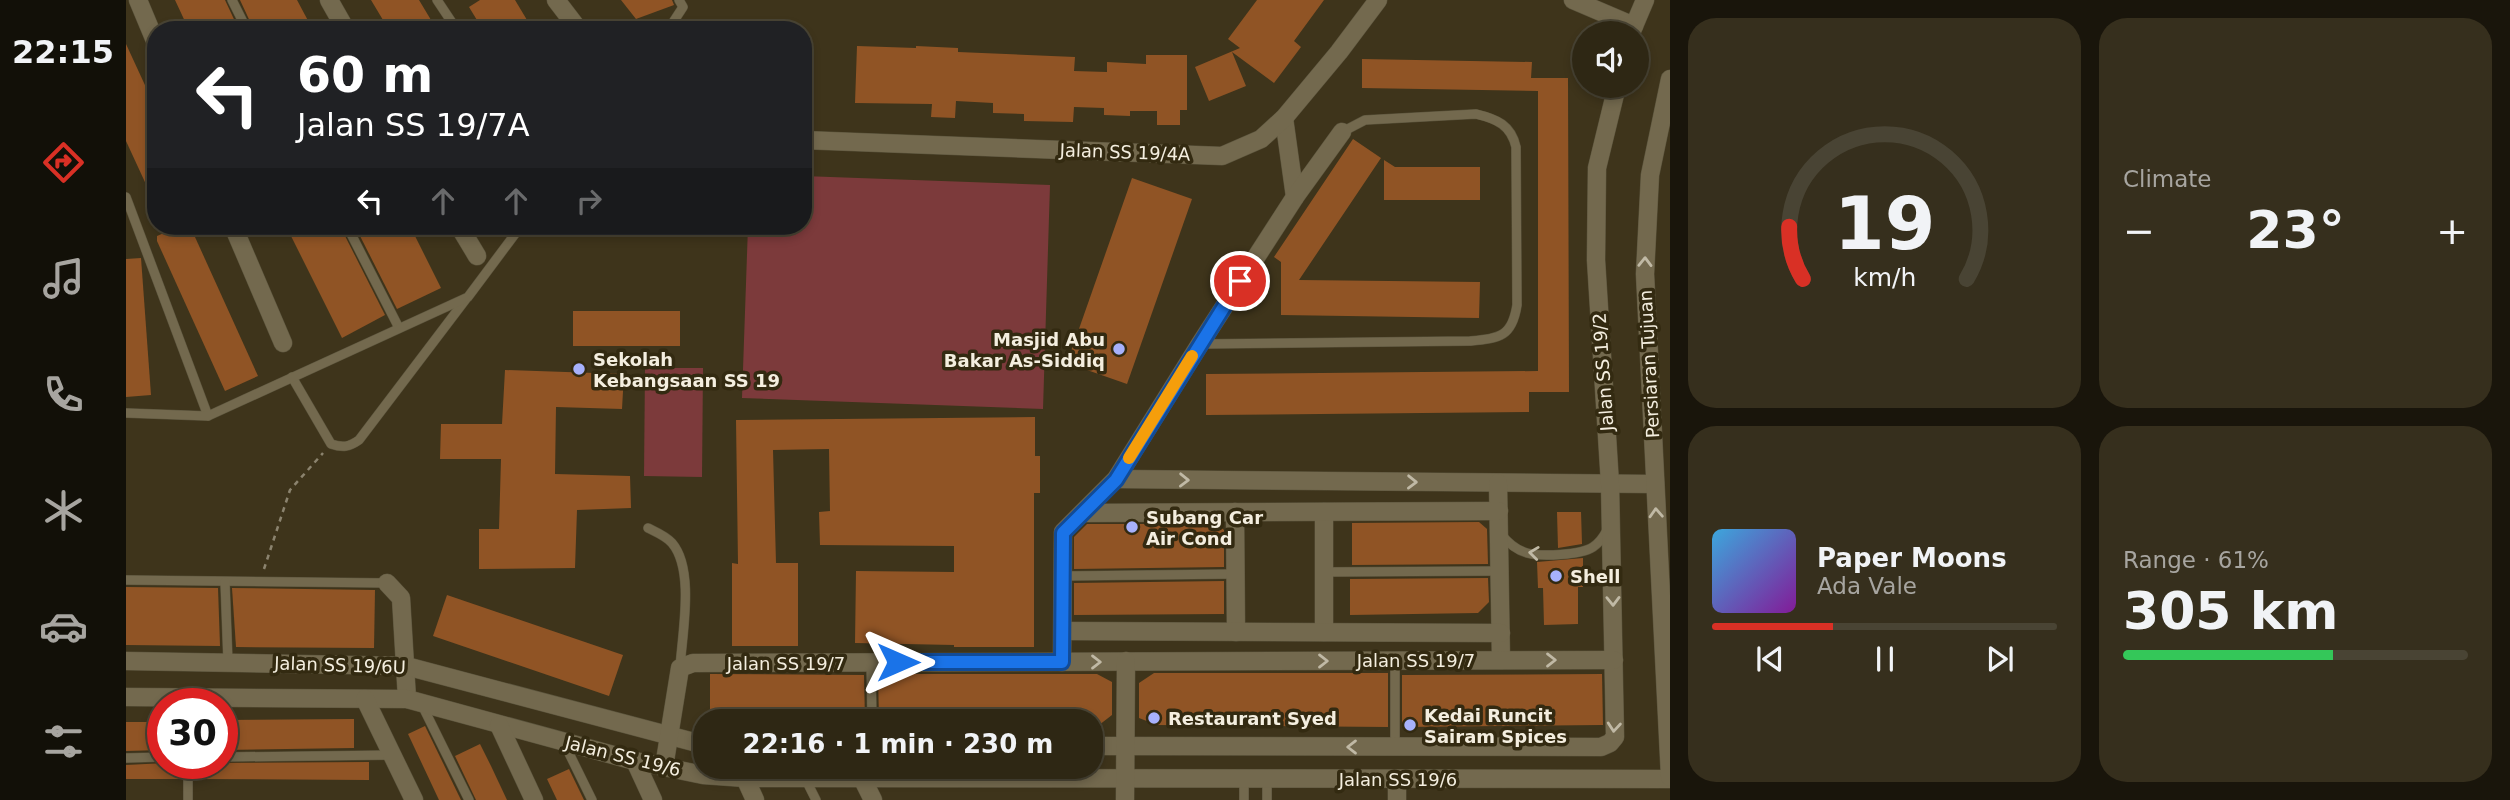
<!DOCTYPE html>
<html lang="en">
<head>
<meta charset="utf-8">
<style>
	body { margin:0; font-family:"DejaVu Sans",sans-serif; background:#362f1d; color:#f1f3f6; height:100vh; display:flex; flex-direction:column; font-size:26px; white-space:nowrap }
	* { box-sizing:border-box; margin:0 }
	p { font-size:23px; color:#a7a5a0 }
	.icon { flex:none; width:38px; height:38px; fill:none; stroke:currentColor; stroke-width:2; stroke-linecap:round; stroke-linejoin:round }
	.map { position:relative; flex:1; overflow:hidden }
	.drawer { display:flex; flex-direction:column; gap:18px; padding:18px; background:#19150b; width:840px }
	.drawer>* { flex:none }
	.hud { position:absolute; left:21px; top:21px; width:665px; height:214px; border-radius:28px; box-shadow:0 4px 10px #0003,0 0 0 2px #494434; background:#202124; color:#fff; overflow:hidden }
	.fabs { position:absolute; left:1446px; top:21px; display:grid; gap:14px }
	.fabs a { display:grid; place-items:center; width:77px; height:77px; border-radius:50%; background:#2e2714; box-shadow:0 4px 10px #0003,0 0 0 2px #494434; font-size:35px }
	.speed { position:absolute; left:21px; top:688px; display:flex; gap:14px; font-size:35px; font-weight:700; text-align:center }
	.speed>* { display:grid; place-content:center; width:91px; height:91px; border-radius:50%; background:#2e2714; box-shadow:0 4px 10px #0003,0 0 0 2px #494434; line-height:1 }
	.speed .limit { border:10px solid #d22; background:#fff; color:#111 }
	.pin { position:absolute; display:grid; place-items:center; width:60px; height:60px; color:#fff; margin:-30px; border:4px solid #fff; border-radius:50%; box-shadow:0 2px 7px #0007 }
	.me { position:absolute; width:77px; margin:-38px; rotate:90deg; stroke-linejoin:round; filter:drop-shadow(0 0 5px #0008) }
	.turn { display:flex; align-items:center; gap:24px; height:147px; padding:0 35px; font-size:32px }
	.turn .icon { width:91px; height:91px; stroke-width:2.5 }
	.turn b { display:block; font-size:49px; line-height:60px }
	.lanes { display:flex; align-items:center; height:66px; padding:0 35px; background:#0003; justify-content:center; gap:35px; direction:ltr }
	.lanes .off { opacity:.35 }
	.big { font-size:52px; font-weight:700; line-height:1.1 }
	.drawer .widget { flex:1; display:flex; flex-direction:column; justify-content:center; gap:10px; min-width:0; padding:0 24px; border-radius:28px; background:#362f1d }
	.drawer .dial { align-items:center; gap:0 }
	.dial svg { height:182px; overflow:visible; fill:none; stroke:#494434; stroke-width:7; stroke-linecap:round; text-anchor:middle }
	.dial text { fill:#f1f3f6; stroke:none }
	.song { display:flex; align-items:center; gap:21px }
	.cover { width:84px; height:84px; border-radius:10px; background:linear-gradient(135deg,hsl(200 70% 55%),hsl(290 70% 35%)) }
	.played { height:7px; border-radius:4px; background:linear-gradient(90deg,#d93025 35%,#494434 35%) }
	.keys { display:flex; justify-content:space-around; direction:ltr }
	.heat { display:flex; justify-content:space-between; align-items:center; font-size:38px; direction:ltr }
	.charge { height:10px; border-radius:5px; background:linear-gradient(90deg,#34c759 61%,#494434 0) }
	.drawer .tiles { flex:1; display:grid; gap:18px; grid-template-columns:repeat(2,1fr) }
	.trip { position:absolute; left:567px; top:709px; width:410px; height:70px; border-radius:28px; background:#2e2714; box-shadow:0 4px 10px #0003,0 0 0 2px #494434; font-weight:700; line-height:70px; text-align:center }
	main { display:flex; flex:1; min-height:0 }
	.menu { display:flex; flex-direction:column; width:126px; justify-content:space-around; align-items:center; background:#121008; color:#a7a5a0 }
	.menu .icon { width:49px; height:49px }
	.menu .current { color:#d93025 }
	.menu b { font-size:32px; color:#f1f3f6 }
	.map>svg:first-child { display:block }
</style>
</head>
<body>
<main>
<nav class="menu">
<b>22:15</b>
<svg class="icon current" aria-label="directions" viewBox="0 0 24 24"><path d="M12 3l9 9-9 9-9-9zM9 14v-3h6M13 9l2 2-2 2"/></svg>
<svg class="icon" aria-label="music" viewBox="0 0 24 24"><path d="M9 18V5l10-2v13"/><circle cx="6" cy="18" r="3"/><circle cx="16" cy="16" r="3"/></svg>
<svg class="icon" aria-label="phone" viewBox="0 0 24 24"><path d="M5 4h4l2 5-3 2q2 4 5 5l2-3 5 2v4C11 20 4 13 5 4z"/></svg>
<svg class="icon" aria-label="climate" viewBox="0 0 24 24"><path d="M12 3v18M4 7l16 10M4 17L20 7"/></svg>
<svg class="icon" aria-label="car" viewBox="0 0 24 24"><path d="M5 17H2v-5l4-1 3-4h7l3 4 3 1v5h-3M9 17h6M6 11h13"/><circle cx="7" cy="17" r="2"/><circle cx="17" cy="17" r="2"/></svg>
<svg class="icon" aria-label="filters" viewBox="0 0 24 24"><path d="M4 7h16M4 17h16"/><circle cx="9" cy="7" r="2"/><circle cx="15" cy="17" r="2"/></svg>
</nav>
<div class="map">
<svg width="1544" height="800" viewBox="0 0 1544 800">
	<rect width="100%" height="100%" fill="#3e341b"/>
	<g fill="#7c3a3b">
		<path d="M677,176L924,185L917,409L616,398L622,226H677Z"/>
		<path d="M519,368H577L576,477L518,476Z"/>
	</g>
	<g fill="#905425">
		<path d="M49,0H99L113,30H63Z"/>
		<path d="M114,0H171L187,30H128Z"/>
		<path d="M245,0H293L311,30H263Z"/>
		<path d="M354,0H389L407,30H357L343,7Z"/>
		<path d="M495,0H546L548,5L510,19Z"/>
		<path d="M1131,0H1198L1168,41L1175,47L1148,83L1106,52L1120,86L1083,101L1069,67L1114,48L1102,39Z"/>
		<path d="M0,44L30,109V206L0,141Z"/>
		<path d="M731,46L790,48V46L832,48V52L949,57L948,71L981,72V62L1020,64V55H1061V110H1054V125H1031V111H1004V116L978,115V108L948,107L947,122L898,121V114L867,113V103L830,101L829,118L805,117L806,104L729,103Z"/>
		<path d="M1236,59L1406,62L1405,78H1442L1443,392H1403V412L1080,415V374L1412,371V91L1236,88Z"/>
		<path d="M1227,139L1255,158L1173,280L1354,282L1353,318L1155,315V262L1148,257Z"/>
		<path d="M1258,160L1269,167H1354V200H1258Z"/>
		<path d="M1006,178L1066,199L1001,384L941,363Z"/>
		<path d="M54,226H64L132,376L99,391L31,241V236Z"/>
		<path d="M160,226H214L259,315L216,338Z"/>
		<path d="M229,226H284L315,288L271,309Z"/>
		<path d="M15,258L25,395L0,397V259Z"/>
		<rect x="447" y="311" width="107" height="35"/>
		<path d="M379,370L498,374L496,409L430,407L429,474L504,476L505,508L451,510L449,568L353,569V529H373L375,459H314L315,424H376Z"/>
		<path d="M909,417V456H914V493H908V647H828V645L729,643L730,571L828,572V546L694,545L693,512L704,511L703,449L647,450L650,563H672V646H606V563L612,564L610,420Z"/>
		<path d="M1431,512H1455L1456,544L1432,548Z"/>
		<path d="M1353,522L1361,529L1362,564L1226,565V523Z"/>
		<path d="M961,524H1091L1098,530V567L948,569V537Z"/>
		<path d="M1457,558V587H1452V624L1418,625L1417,588H1412L1411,562Z"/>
		<path d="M1362,578L1363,602L1352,613L1224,615V579Z"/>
		<path d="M1098,581V614L948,615V583Z"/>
		<path d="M0,587L92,588L94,646L0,645Z"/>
		<path d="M106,588L249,590L248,648L110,647Z"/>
		<path d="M321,595L497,655L483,696L307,636Z"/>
		<path d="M1028,673H1262V727L1031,725L1013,718V683Z"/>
		<path d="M584,674L738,675L739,721H584Z"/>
		<path d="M752,674H971L986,682V715L964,732V721H753Z"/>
		<path d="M1476,674L1477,725L1276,727V675Z"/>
		<path d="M228,719V748L96,750V720Z"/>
		<path d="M0,722H37V750L0,751Z"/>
		<path d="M299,726L335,800H313L282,734Z"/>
		<path d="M354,744L365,766L381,800H350L329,756Z"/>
		<path d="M243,762V780L69,779V763Z"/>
		<path d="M40,763H55V779H0V765Z"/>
		<path d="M443,769L458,800H431L421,779Z"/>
	</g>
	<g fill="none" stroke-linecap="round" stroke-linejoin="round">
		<g stroke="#5a533c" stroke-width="10">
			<g id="service">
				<path d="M106,0L121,30"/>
				<path d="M311,0L331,30"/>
				<path d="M542,30L557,7L553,0"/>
				<path d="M0,197L82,416"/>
				<path d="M221,226L273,328"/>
				<path d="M1074,344L1344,341C1374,338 1386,337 1391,305L1390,147C1385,125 1371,119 1350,114L1239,120L1216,132"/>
				<path d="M166,377L205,444C217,448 223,447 233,440L340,299"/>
				<path d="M0,413L82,416L342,297L395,226"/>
				<path d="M522,528C530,532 540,536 546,543C569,570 556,634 554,668"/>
				<path d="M1375,534C1382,543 1390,550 1401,553C1415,557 1455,555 1467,547C1473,543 1478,536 1481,530"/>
				<path d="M1198,572L1375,571"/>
				<path d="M937,576L1109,574"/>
				<path d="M0,580L261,583"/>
				<path d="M99,582L102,662"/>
				<path d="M1269,660V747"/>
				<path d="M745,662L746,721"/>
				<path d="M296,705L343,800"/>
				<path d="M438,743L466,800"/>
				<path d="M96,757L267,755"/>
				<path d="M0,758L37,757"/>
				<path d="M679,778L690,800"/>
				<path d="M1141,779V800"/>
				<path d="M62,800V763"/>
				<path d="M1118,800V779"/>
			</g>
		</g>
		<g stroke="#5a533c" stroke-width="19">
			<g id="minor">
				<path d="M12,0L30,43"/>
				<path d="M203,0L220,30"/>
				<path d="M430,0L453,30"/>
				<path d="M1447,0L1508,26"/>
				<path d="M1505,33L1519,0"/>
				<path d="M1158,118L1169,197"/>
				<path d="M677,140L1096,156L1135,139L1158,118L1213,52L1252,0"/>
				<path d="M107,226L157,343"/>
				<path d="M333,226L351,256"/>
				<path d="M990,479L1529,484"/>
				<path d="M1372,483L1375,660"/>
				<path d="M1109,512L1110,632"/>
				<path d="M1198,512V632"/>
				<path d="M957,513L1373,511"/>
				<path d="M261,583L275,598L281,699"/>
				<path d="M937,631L1375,633"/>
				<path d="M0,661L280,666L579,745"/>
				<path d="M936,662L937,532L990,479L1074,344L1169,197L1216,132"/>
				<path d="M0,697L281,699L509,761L577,775L619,778L1544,779"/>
				<path d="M239,699L288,800"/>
				<path d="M373,725L408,800"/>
				<path d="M964,746L1475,747L1484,743L1489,737L1484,484L1470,260L1471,168L1491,86"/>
				<path d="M509,761L527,800"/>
				<path d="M538,767L554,668L567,663L1488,660"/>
				<path d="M619,778L629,800"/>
				<path d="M736,778L747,800"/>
				<path d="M1271,779V800"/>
				<path d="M999,800L1000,661"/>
			</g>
		</g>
		<g stroke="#5a533c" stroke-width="19">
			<path id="secondary" d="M1544,79L1524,175L1519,274L1544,777"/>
		</g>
		<path stroke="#8b836e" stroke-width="2.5" stroke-dasharray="5 5" stroke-linecap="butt" d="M138,569L164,490L197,453"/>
		<use href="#service" stroke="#73694e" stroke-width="9"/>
		<use href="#minor" stroke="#73694e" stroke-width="18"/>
		<use href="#secondary" stroke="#73694e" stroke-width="18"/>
	</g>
	<defs><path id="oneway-chevron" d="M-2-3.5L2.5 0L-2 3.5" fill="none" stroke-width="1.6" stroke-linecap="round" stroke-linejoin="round" transform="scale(1.75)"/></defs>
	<g stroke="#c0b9a5">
		<use href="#oneway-chevron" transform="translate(1519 262) rotate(-89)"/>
		<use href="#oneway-chevron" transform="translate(1058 480) rotate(1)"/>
		<use href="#oneway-chevron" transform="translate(1286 482) rotate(1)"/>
		<use href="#oneway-chevron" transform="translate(1530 513) rotate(-93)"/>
		<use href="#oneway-chevron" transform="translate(1408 553) rotate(-173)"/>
		<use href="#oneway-chevron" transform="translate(1487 601) rotate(89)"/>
		<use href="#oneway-chevron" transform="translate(1425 660)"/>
		<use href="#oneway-chevron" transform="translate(1197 661)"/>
		<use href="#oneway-chevron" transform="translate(970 662)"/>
		<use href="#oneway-chevron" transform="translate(1488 727) rotate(95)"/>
		<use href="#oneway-chevron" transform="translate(1226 747) rotate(-180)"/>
	</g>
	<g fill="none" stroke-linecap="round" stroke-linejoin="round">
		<g stroke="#114b97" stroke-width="18">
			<path id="route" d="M772,662H936L937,533L990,480L1114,281"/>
		</g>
		<use href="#route" stroke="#1a73e8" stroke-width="12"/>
		<path stroke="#f59e0b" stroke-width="12" d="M1003,458L1066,356"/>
	</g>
	<g fill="#a7b1fc" stroke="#332a11" stroke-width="2.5">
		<circle cx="993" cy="349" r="7"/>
		<circle cx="453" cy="369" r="7"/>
		<circle cx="1006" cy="527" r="7"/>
		<circle cx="1430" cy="576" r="7"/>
		<circle cx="1028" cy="718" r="7"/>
		<circle cx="1284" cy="725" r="7"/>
	</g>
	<g text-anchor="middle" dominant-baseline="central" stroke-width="7" stroke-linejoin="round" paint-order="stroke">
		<g font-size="18" fill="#f4eedf" stroke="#332a11">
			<text transform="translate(999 152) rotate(2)">Jalan SS 19/4A</text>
			<text transform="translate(1523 364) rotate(-93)">Persiaran Tujuan</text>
			<text transform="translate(1477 372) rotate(-94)">Jalan SS 19/2</text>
			<text x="1290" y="660">Jalan SS 19/7</text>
			<text x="660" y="663">Jalan SS 19/7</text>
			<text transform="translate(214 665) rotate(2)">Jalan SS 19/6U</text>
			<text transform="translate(497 756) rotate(14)">Jalan SS 19/6</text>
			<text x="1272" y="779">Jalan SS 19/6</text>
		</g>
		<g font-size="18" font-weight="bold" fill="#f4eedf" stroke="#332a11" text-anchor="start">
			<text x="979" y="339" text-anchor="end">Masjid Abu<tspan x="979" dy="21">Bakar As-Siddiq</tspan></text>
			<text x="467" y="359">Sekolah<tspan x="467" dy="21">Kebangsaan SS 19</tspan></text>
			<text x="1020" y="517">Subang Car<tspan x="1020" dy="21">Air Cond</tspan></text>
			<text x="1444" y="576">Shell</text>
			<text x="1298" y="715">Kedai Runcit<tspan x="1298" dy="21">Sairam Spices</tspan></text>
			<text x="1042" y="718">Restaurant Syed</text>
		</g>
	</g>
</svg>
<div class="fabs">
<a><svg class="icon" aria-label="sound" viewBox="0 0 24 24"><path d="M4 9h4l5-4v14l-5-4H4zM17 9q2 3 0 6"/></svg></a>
</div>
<div class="speed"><div class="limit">30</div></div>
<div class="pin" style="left:1114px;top:281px;background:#d93025"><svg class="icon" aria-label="arrive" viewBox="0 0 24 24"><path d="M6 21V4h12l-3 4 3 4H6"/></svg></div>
<svg class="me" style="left:772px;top:662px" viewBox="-20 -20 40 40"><path d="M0-17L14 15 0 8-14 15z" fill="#1a73e8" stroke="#fff" stroke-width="4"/></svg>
<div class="trip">22:16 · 1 min · 230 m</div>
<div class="hud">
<div class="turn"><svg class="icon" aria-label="left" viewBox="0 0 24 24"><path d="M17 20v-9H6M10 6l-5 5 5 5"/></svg><div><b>60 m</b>Jalan SS 19/7A</div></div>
<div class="lanes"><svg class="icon" aria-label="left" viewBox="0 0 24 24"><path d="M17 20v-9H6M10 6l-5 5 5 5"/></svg><svg class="icon off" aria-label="ahead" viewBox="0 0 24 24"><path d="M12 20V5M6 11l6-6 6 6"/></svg><svg class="icon off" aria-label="ahead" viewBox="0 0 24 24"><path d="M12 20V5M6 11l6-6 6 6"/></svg><svg class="icon off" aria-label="right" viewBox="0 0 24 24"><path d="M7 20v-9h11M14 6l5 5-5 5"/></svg></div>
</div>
</div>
<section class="drawer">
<div class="tiles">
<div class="widget dial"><svg viewBox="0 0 100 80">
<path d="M14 69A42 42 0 1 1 86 69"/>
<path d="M14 69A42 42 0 0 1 8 46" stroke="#d93025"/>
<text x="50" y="56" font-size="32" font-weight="700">19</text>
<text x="50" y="72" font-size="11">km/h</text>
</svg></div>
<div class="widget"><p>Climate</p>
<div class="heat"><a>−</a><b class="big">23°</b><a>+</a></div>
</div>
<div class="widget">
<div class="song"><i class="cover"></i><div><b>Paper Moons</b><p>Ada Vale</p></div></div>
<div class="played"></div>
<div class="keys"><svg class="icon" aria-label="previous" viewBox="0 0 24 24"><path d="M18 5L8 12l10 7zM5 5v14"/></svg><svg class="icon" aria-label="pause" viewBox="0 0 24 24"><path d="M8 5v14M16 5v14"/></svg><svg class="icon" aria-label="next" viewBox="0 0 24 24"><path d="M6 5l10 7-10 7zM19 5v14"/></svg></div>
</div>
<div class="widget"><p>Range · 61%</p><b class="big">305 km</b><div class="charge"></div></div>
</div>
</section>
</main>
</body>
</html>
